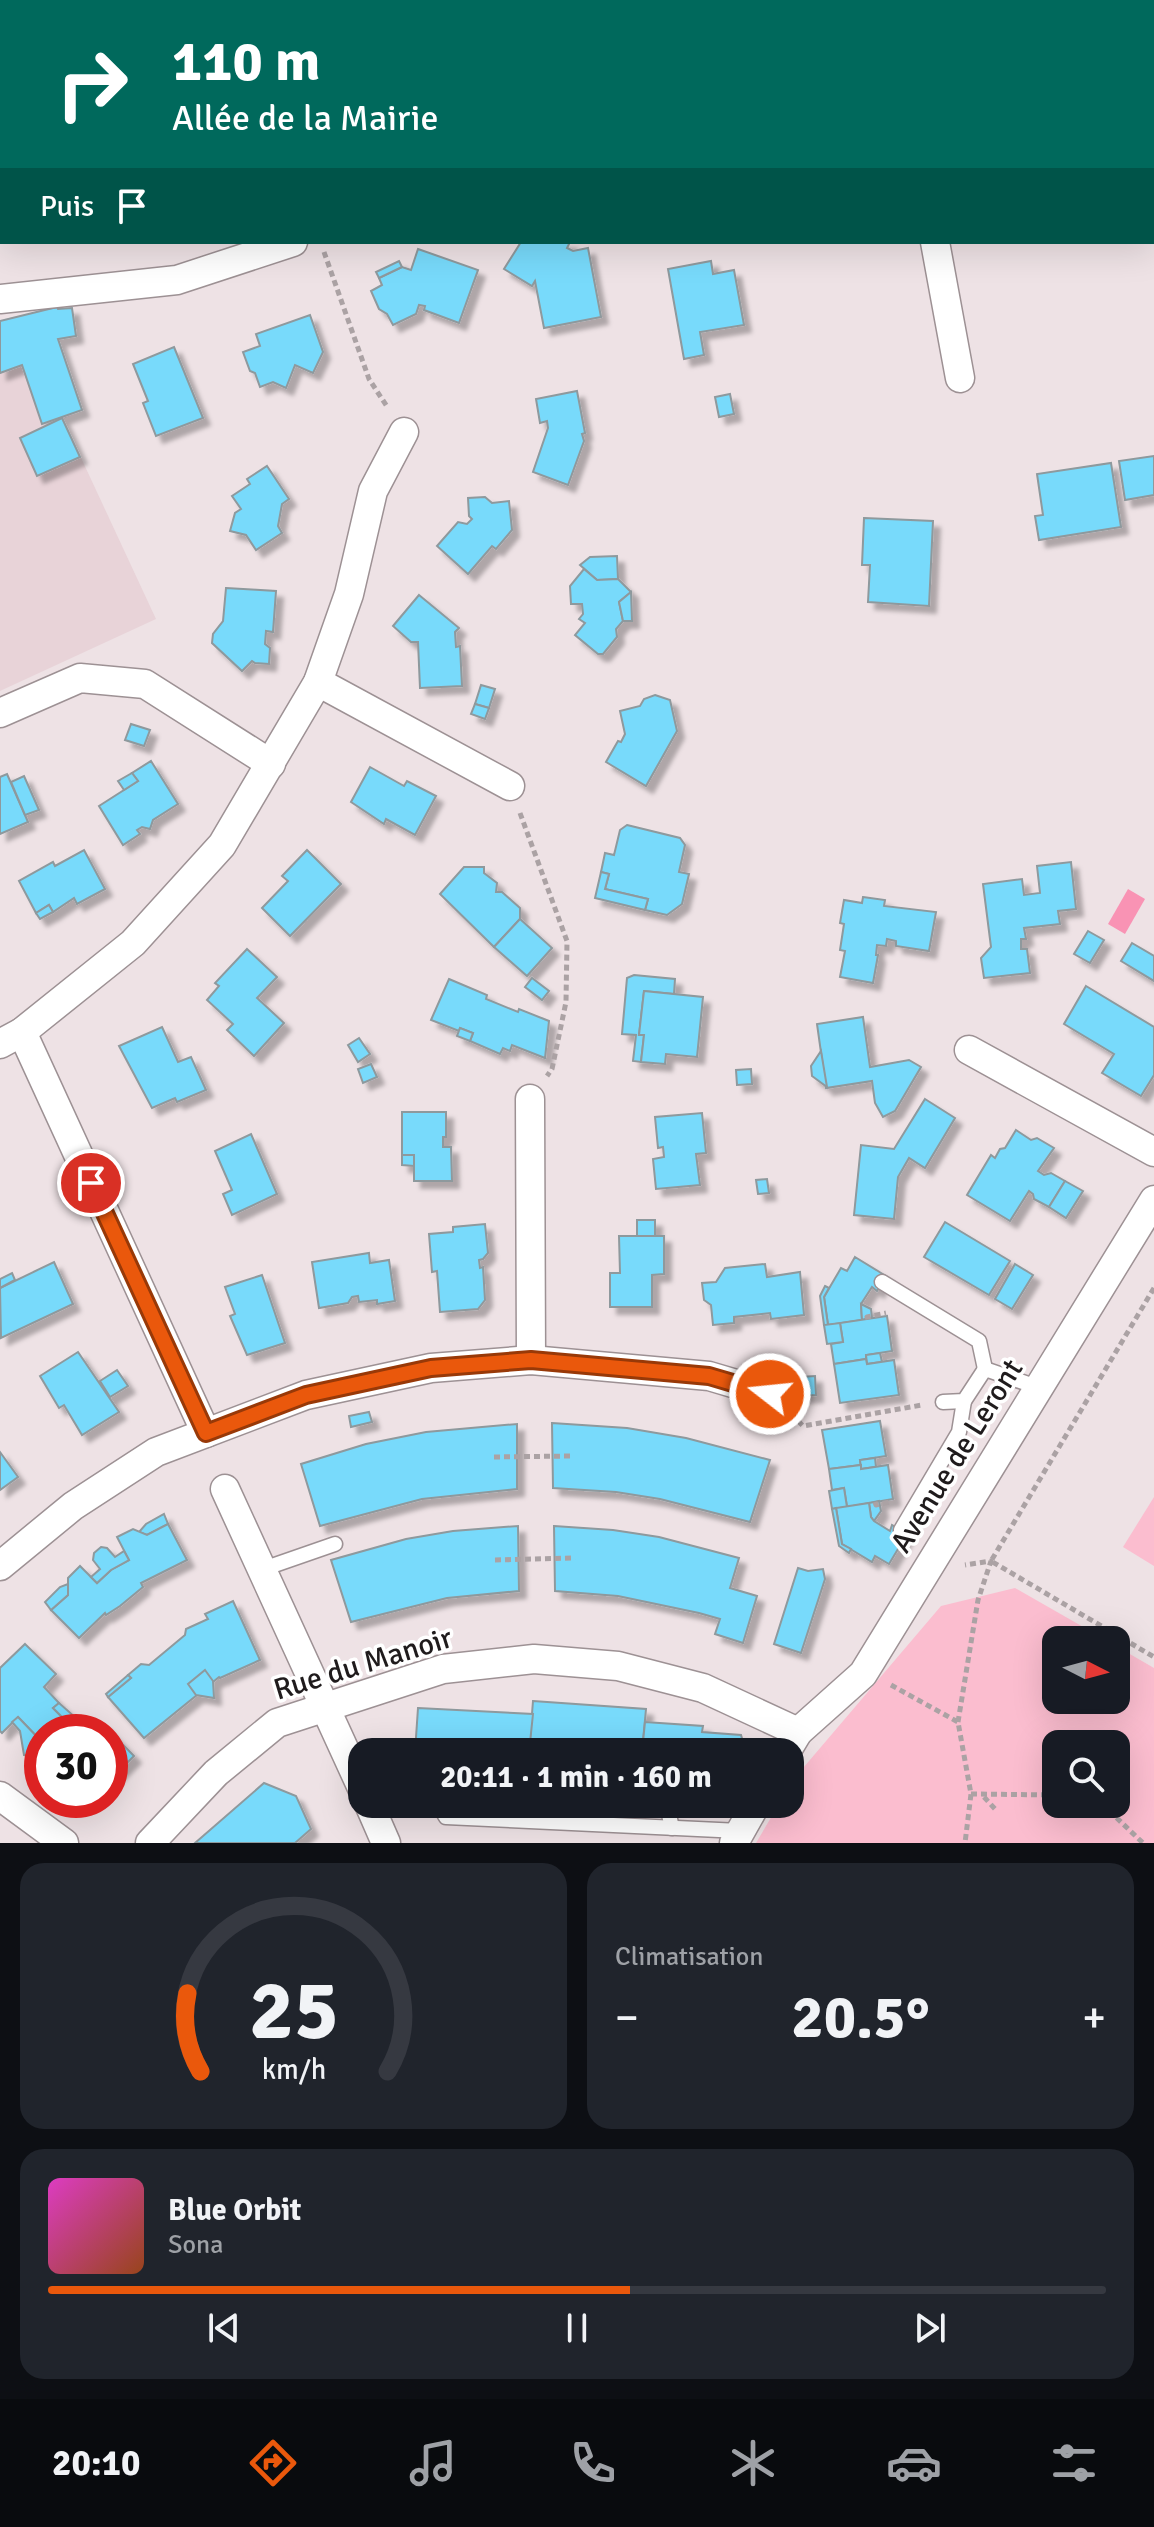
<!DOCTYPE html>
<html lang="fr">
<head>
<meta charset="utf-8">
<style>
	body { margin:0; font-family:Signika,sans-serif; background:#20242c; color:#f1f3f6; height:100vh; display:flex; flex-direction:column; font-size:30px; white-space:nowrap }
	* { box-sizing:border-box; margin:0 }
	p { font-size:26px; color:#9ea1a6 }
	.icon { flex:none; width:44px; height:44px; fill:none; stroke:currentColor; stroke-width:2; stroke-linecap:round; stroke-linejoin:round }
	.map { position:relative; height:1843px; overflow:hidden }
	.side { display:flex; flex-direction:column; gap:20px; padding:20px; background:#0d0f14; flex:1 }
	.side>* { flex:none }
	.top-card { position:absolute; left:0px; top:0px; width:1154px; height:244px; box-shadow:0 8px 32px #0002; background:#00695c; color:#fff; overflow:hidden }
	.needle { width:52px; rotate:96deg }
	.controls { position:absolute; left:1042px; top:1626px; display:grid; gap:16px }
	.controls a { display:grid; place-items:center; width:88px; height:88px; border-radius:16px; background:#171b24; box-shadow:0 8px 32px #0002; font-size:40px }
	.speed { position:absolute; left:24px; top:1714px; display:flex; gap:16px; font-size:40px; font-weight:700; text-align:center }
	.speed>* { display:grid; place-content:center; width:104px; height:104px; border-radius:50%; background:#171b24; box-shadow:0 8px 32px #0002; line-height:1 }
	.speed .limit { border:12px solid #d22; background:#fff; color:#111 }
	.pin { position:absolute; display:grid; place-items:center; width:68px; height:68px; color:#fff; margin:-34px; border:4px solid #fff; border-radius:50%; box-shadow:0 2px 8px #0007 }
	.me { position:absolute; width:88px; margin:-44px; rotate:286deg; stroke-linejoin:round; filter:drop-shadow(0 0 6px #0008) }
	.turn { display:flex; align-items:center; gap:28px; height:168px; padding:0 40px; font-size:36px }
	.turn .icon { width:104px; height:104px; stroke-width:2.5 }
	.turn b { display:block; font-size:56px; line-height:68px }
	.then { display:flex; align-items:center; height:76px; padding:0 40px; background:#0003; gap:16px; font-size:30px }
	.big { font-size:60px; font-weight:800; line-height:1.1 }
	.side .card { flex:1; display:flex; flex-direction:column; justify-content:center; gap:12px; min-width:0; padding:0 28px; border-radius:24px; background:#20242c }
	.side .dial { align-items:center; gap:0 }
	.dial svg { height:208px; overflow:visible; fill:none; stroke:#363941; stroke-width:7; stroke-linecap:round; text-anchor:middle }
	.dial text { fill:#f1f3f6; stroke:none }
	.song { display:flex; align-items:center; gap:24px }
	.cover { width:96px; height:96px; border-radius:12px; background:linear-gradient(135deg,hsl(310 70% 55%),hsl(20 70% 35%)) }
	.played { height:8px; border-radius:4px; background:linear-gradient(90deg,#ea580c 55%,#363941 55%) }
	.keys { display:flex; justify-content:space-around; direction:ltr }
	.heat { display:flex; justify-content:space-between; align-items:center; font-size:44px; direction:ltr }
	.side .tiles { flex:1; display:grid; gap:20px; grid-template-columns:1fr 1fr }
	.card:last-child { grid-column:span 2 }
	.trip { position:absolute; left:348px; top:1738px; width:456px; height:80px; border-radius:24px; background:#171b24; box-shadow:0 8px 32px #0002; font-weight:800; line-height:80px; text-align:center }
	.menu { display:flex; height:128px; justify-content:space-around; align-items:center; background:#090b0e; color:#9ea1a6 }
	.menu .icon { width:56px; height:56px }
	.menu .current { color:#ea580c }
	.menu b { font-size:36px; color:#f1f3f6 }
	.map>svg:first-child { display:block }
</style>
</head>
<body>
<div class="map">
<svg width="1154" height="1843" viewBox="0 0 1154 1843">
	<defs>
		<filter id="shadow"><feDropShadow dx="7" dy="7" stdDeviation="2" flood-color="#0004"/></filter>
	</defs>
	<rect width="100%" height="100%" fill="#eee2e5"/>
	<path fill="#e8d3d8" d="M57,307L58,309L72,308L76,336L59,340L82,410L63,419L156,619L0,691V321Z"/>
	<g fill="#fbbdcf" fill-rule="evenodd">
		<path d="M0,0L66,2H2L0,168Z"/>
		<path d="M1154,1497V1566L1123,1547Z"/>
		<path d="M1015,1588L1106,1640H1056V1700H1116V1646L1154,1668V1843H756L779,1804H790V1785L792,1781L941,1606ZM1056,1744H1116V1804H1056Z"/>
	</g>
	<path fill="#f993b4" d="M1128,889L1145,899L1125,934L1108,924Z"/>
	<g fill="#78dafb" stroke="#8e999d" stroke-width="2" filter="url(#shadow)">
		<path d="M521,242H570L567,248L573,251L588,248L601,317L544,328L535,281L532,286L504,269Z"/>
		<path d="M418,249L478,270L459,323L424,310L425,306L419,305L416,314L393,325L387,314L379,309L371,291L382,285L379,278L402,267L411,270Z"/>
		<path d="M399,261L402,267L379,278L376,272Z"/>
		<path d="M711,261L713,274L734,270L744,325L700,332L704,355L684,359L668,269Z"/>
		<path d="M57,307L58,309L72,308L76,336L58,339L82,410L42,424L22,365L0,373V321Z"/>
		<path d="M310,315L323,352L313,373L295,365L286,388L273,382L260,387L255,373L250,371L243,352L260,346L256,334Z"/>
		<path d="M174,347L203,418L156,436L143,403L148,401L133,364Z"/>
		<path d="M577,391L585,433L582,434L584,441L568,485L533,472L548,428L547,421L540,423L536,399Z"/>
		<path d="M730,394L734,414L719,417L715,397Z"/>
		<path d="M62,418L80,457L37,476L20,438Z"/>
		<path d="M1154,456V495L1125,500L1119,461Z"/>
		<path d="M1111,463L1121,527L1039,540L1035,516L1043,515L1037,474Z"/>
		<path d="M267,466L289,499L282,504L278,526L282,533L256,550L246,535L230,531L235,513L241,509L232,496L250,484L247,479Z"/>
		<path d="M485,497L492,503L509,501L512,530L496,549L492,546L468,574L437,546L458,522L467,524L472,519L469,516L468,498Z"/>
		<path d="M864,518L933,521L929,606L868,602L870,565H862Z"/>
		<path d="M617,556L618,579L597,580L580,565L590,557Z"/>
		<path d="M584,569L597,580L618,579L631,592L619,602L623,621L616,629L617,637L603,654H598L575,635L585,623L579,619L583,614L582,604H571L570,586Z"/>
		<path d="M226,588L276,591L273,632L266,631L265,644L270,648L269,664L255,663L252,661L242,671L212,643L213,634L223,621Z"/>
		<path d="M631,592L632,621H623L619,602Z"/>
		<path d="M419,595L459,628L455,632L456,647L460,646L462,686L420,688L418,642H411L393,626Z"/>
		<path d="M481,685L495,689L489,708L475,704Z"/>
		<path d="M655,695L670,700L677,731L646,786L606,762L618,741L621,742L625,734L620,711L640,706L644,699Z"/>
		<path d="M475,704L489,708L485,719L471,714Z"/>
		<path d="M131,724L150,730L144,746L125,740Z"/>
		<path d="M151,761L178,804L153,820L150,829L142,827L137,830L140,834L123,845L99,806L138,781L132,773Z"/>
		<path d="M370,767L404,786L407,781L436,796L415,835L386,819L384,824L351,802Z"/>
		<path d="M132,773L138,781L124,790L118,781Z"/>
		<path d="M7,774L28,822L0,834V777Z"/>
		<path d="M24,776L39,810L25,815L11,782Z"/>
		<path d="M627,825L680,838L685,845L679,872L689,874L682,904L667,915L645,910L648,899L605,889L609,874L601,872L605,853L614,855L620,830Z"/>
		<path d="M84,850L105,889L77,904L74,898L53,912L49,905L36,913L19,881L53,862L55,866Z"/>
		<path d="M307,850L341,884L290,936L262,908L288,881L282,876Z"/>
		<path d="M1071,862L1076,909L1058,911L1060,924L1024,928L1026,939H1021V949H1027L1030,973L984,978L981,958L991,947L983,884L1022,879L1024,895L1040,893L1037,866Z"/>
		<path d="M464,867H484V873L497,883L496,892H502L520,908V919L494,947L440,894Z"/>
		<path d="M601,872L609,874L605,889L648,899L645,910L595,898Z"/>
		<path d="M863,897L885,900L884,906L936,912L929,951L896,946V941L887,939L886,946L877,945L876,955H878L873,983L840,977L845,951L840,950L844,924L840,923L844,900L862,903Z"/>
		<path d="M49,905L53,912L40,919L36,913Z"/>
		<path d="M520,919L552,948L527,976L494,947Z"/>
		<path d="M1088,931L1104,940L1090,963L1074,954Z"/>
		<path d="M1132,943L1154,956V981L1121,961Z"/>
		<path d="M247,949L277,977L257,998L284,1023L254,1056L227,1030L233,1024L207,1000L219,986L215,983Z"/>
		<path d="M634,975L675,979L674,994L644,991L639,1035H644L641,1062L633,1061L636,1035L622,1034L627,978Z"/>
		<path d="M532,978L549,991L542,1000L525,987Z"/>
		<path d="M449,979L487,995L486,999L518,1012L519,1009L549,1021L545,1058L512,1045L510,1051L503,1048L500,1054L470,1041L473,1033L460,1028L459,1031L431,1020Z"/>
		<path d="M1086,986L1154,1027V1075L1141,1096L1102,1073L1114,1054L1064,1024Z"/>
		<path d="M644,991L703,997L697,1057L666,1054L665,1064L641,1062L644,1035H639Z"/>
		<path d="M863,1017L870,1067L909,1060L921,1067L895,1111L883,1117L875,1103L872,1081L826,1088L817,1024Z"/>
		<path d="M162,1027L178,1062L191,1057L206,1090L177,1102L175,1098L152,1108L119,1046Z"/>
		<path d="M460,1028L473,1033L470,1041L457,1036Z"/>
		<path d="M359,1038L370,1054L358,1062L348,1045Z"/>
		<path d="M821,1051L827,1087L812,1076L811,1066Z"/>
		<path d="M371,1064L377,1077L363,1083L358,1069Z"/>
		<path d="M751,1069L752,1084L737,1085L736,1070Z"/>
		<path d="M925,1099L955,1118L925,1168L909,1158L898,1177L894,1219L854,1215L861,1145L894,1149Z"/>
		<path d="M402,1112H446V1137H443V1147H451L452,1181H414V1155H402Z"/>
		<path d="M702,1113L706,1153L696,1154L700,1185L656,1189L653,1159L664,1157L663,1147L658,1148L655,1117Z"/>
		<path d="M1016,1130L1031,1140L1037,1138L1054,1148L1038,1171L1044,1175L1051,1173L1065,1181L1049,1207L1034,1199L1033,1194L1029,1191L1010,1221L967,1195L991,1155L995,1158L1000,1149L1005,1148Z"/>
		<path d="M251,1134L277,1194L232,1215L223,1194L232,1190L215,1151Z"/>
		<path d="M402,1155H414V1166L402,1165Z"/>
		<path d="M767,1179L769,1193L758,1194L756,1180Z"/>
		<path d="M1065,1181L1083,1191L1066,1218L1049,1207Z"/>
		<rect x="637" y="1220" width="18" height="16"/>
		<path d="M945,1222L1010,1261L989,1295L924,1257Z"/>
		<path d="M485,1224L488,1253L483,1259L479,1260L480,1268L483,1267L485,1300L478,1309L440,1312L437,1271L432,1272L429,1234L453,1232V1227Z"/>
		<path d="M619,1236H664V1274L652,1275V1307H610V1273H620Z"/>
		<path d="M369,1253L370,1263L389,1260L395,1301L377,1304V1300L359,1302L358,1296L352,1297L348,1303L319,1308L312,1262Z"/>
		<path d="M855,1257L886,1276L877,1291L872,1287L861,1304L862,1320L828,1325L824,1297L841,1268L847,1271Z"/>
		<path d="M54,1262L73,1304L1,1338L0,1288Z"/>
		<path d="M765,1264L767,1277L800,1272L804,1315L771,1319L770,1313L734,1317V1323L713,1325L711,1305L704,1300L702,1283L716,1282L725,1268Z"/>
		<path d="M1015,1264L1033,1275L1012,1309L995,1299Z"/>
		<path d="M12,1273L15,1280L0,1288V1279Z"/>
		<path d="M262,1275L285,1343L247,1355L230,1316L235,1314L225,1287Z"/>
		<path d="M825,1286L829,1288L824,1297L828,1325H824L820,1296Z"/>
		<path d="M861,1304L871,1309L872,1318L862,1320Z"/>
		<path d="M887,1316L892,1351L866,1355V1359L834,1364L831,1344L843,1342L840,1323Z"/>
		<path d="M840,1323L843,1342L827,1344L824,1325Z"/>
		<path d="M78,1352L119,1412L82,1435L64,1405L59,1408L40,1376Z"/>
		<path d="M880,1353L882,1362L867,1364L866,1355Z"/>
		<path d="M866,1359L867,1364L894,1360L899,1395L840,1403L834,1364Z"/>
		<path d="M117,1370L128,1386L110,1397L100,1381Z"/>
		<path d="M815,1376L816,1395L802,1396L800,1377Z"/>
		<path d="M369,1412L372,1422L351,1427L349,1416Z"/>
		<path d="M880,1421L886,1456L860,1460L861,1465L829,1469L822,1430Z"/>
		<path d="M552,1423L627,1428L686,1438L770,1460L750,1522L660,1499L616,1492L553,1488Z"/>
		<path d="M517,1424V1489L422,1499L320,1526L301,1464L366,1444L426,1432Z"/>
		<path d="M0,1452L18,1477L0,1490Z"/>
		<path d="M875,1458L876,1467L861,1469L860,1460Z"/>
		<path d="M861,1465V1469L888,1465L893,1499L847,1507L844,1488L832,1490L829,1469Z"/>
		<path d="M844,1488L847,1507L832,1509L829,1491Z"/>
		<path d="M879,1501L881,1511L874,1521L871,1517L869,1503Z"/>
		<path d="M869,1503L871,1517L874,1521L890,1531L892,1525L907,1534L889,1564L875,1556L872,1562L842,1544L836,1508Z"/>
		<path d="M836,1508L842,1544L851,1549L849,1553L839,1546L832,1509Z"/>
		<path d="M164,1514L168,1524L147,1535L139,1532L146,1524Z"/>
		<path d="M168,1524L187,1560L141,1583L143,1587L120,1606L106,1615L105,1613L79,1638L51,1610L68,1595V1578L80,1566L97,1583L111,1570L129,1560L117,1537L133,1529L147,1535Z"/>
		<path d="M518,1526L519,1591L447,1598L351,1622L331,1560L406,1539L453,1531Z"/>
		<path d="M554,1526L613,1530L659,1537L739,1558L730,1588L757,1596L743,1643L715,1634L720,1619L699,1613L618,1596L555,1591Z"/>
		<path d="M101,1547L107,1548L115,1557L124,1551L129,1560L111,1570L97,1583L91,1577L100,1569L93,1560L94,1553Z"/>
		<path d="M798,1568L808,1571L823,1569L825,1579L801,1653L774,1644Z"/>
		<path d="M68,1584V1595L51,1610L45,1602L60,1587Z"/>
		<path d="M233,1601L260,1660L220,1678L219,1677L144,1738L108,1697L131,1678L128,1675L141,1664L149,1665L185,1635L186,1629L208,1619L205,1614Z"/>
		<path d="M25,1644L56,1674L44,1687L59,1703L53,1708L70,1725L76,1718L89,1732H42V1742L18,1717L2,1733L0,1731V1668Z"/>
		<path d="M205,1670L213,1681L214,1698L196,1695L188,1684Z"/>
		<path d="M128,1675L131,1678L108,1697L106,1694Z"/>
		<path d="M533,1701L646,1709L642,1752H529Z"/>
		<path d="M59,1703L76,1718L70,1725L53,1708Z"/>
		<path d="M418,1708L533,1714L529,1752H415Z"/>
		<path d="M18,1717L42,1742V1757L24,1755L20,1731L12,1722Z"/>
		<path d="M645,1722L703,1726L702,1732L741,1735L746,1752H642Z"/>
		<path d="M102,1723L134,1756L110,1780V1732H93Z"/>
		<path d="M264,1783L296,1796L311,1829L295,1843H195Z"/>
	</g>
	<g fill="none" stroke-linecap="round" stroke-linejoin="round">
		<g stroke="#9d9194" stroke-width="17">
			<g id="lane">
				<path d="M882,1282L979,1341L985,1369"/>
				<path d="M943,1402L964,1401L985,1369L1040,1388"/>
				<path d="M901,1530L959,1432L964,1401"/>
				<path d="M263,1569L335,1544"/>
				<path d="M438,1804L446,1817L740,1831"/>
				<path d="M581,1804L668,1810L672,1828"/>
			</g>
		</g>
		<g stroke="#9d9194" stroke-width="31">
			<g id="street">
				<path d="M935,242L960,378"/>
				<path d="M0,299L177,280L293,242"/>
				<path d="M318,682L510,786"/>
				<path d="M0,713L80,678L145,684L271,764"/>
				<path d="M22,1032L206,1433"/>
				<path d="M0,1044L22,1032L133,943L222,845L318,682L349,594L373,491L404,432"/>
				<path d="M969,1050L1154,1152"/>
				<path d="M530,1099L531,1360"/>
				<path d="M225,1489L362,1788"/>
				<path d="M0,1566L73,1506L156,1452L306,1395L431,1368L531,1360L709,1376L770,1394"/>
				<path d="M786,1752L798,1732L863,1674L1154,1200"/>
				<path d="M0,1796L64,1843"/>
				<path d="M369,1804L386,1843"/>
				<path d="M150,1843L216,1773L277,1723L443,1669L534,1659L618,1666L703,1688L798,1732"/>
				<path d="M734,1843L756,1804"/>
			</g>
		</g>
		<g stroke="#aba2a4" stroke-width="5" stroke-dasharray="6 4" stroke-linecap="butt">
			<path d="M404,0V2"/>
			<path d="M324,252L369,379L388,408"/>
			<path d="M520,813L567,941L566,1002L552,1069L547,1076"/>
			<path d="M1154,1288L991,1561L1154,1657"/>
			<path d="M868,1319L867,1317L886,1313"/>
			<path d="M791,1414L803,1426L922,1405"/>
			<path d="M494,1457L573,1456"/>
			<path d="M875,1502L876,1505L890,1502"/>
			<path d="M495,1560L575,1558"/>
			<path d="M891,1685L958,1722L971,1794L965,1843"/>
			<path d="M958,1722L978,1600L991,1561L965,1565"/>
			<path d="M971,1794L1056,1795"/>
			<path d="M984,1797L995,1809"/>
			<path d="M1102,1804L1143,1843"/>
		</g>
		<use href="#lane" stroke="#fff" stroke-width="14"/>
		<use href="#street" stroke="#fff" stroke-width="28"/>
	</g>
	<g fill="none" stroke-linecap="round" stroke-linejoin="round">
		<g stroke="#983908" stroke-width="20">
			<path id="route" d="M91,1183L206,1433L306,1395L431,1368L531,1360L709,1376L770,1394"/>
		</g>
		<use href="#route" stroke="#ea580c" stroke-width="14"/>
	</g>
	<g text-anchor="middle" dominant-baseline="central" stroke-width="7" stroke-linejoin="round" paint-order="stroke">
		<g font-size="30" fill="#1f1b1c" stroke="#fff">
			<text transform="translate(957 1456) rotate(-58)">Avenue de Leront</text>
			<text transform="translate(363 1664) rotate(-17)">Rue du Manoir</text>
		</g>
	</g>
</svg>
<div class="controls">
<a><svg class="needle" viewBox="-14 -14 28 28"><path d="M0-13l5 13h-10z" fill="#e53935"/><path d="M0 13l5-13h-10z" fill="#9ea1a6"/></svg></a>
<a><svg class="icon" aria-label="search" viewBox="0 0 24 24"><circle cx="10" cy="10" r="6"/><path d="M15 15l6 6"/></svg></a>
</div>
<div class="speed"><div class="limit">30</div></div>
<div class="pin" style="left:91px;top:1183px;background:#d93025"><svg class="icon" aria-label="arrive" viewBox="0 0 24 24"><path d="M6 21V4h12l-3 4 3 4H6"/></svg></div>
<svg class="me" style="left:770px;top:1394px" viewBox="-20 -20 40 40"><circle r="17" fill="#ea580c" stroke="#fff" stroke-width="3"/><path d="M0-11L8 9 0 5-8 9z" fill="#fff"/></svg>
<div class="trip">20:11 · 1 min · 160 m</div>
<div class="top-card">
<div class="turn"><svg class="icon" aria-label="right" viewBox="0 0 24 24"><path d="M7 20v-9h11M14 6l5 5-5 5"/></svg><div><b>110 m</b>Allée de la Mairie</div></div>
<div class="then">Puis<svg class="icon" aria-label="arrive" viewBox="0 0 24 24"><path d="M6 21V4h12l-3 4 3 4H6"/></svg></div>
</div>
</div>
<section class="side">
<div class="tiles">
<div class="card dial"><svg viewBox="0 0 100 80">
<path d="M14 69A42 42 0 1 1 86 69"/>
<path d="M14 69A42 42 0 0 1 9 39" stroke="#ea580c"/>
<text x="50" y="56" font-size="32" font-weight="700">25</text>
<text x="50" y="72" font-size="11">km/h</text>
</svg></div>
<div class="card"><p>Climatisation</p>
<div class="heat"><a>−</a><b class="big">20.5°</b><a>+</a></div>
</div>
<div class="card">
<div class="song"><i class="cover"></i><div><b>Blue Orbit</b><p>Sona</p></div></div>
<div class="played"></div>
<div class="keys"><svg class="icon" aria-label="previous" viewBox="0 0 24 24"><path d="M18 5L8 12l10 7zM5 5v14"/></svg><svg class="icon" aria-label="pause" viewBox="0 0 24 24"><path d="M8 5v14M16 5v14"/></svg><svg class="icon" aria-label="next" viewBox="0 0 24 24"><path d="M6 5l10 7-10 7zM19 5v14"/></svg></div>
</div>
</div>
</section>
<nav class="menu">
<b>20:10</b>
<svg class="icon current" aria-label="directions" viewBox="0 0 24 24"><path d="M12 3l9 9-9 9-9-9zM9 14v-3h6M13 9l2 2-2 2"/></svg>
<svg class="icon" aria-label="music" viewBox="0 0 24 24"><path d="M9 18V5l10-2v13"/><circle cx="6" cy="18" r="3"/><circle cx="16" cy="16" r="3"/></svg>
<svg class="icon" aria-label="phone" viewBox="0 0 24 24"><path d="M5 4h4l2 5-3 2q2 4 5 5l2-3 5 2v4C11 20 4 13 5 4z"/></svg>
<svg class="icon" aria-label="climate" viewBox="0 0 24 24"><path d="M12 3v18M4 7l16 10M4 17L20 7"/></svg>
<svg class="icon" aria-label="car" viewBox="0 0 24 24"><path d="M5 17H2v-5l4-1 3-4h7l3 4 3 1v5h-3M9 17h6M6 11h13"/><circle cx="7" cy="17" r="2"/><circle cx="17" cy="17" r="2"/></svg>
<svg class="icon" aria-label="filters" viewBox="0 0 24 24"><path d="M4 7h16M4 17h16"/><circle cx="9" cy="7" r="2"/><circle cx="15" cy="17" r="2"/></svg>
</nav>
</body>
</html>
